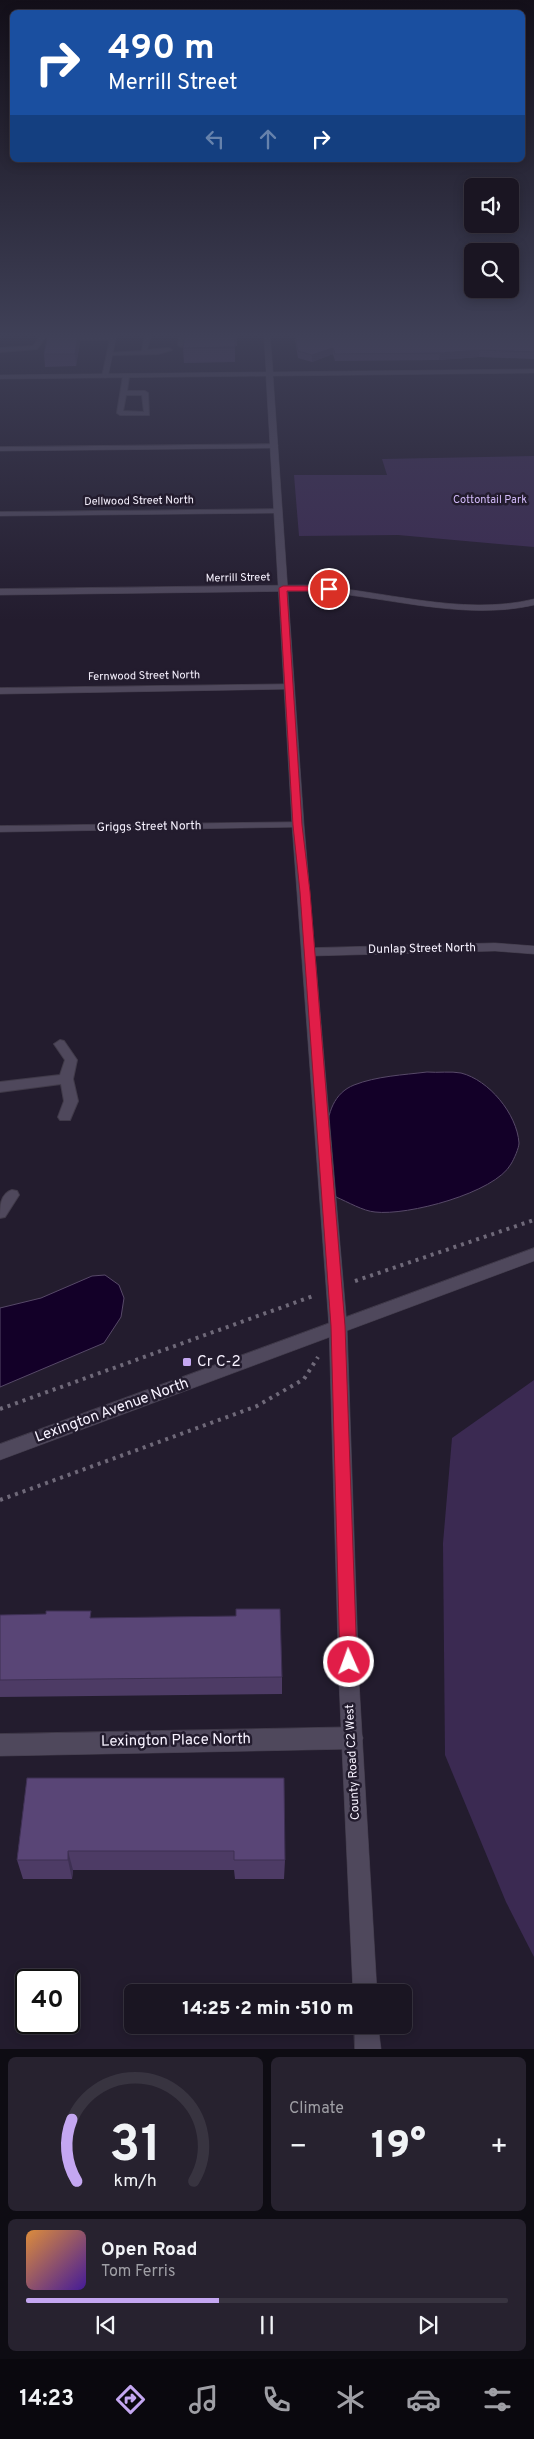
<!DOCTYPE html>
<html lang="en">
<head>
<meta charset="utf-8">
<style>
	body { margin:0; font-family:Overpass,sans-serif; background:#27222f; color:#f1f3f6; height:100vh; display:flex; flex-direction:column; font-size:19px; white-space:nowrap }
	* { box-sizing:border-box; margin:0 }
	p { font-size:16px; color:#9f9fa5 }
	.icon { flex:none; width:28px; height:28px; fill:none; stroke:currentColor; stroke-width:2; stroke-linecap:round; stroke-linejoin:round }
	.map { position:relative; height:2049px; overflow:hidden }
	.details { display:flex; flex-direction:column; gap:8px; padding:8px; background:#0e0c13; flex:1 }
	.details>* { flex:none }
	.banner { position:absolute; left:10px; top:10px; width:515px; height:152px; border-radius:8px; box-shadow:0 2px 12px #0003,0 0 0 1px #383440; background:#1a4fa0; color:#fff; overflow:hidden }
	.controls { position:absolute; left:464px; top:178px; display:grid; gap:10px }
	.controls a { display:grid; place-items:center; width:55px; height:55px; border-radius:8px; background:#1a1522; box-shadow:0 2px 12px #0003,0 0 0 1px #383440; font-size:25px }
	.speed { position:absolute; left:15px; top:1969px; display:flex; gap:10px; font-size:25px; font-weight:700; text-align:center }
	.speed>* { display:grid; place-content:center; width:65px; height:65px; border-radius:50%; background:#1a1522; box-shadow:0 2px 12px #0003,0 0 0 1px #383440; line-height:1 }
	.speed .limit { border:2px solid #111; border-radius:8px; background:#fff; color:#111 }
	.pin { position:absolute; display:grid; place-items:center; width:42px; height:42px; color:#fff; margin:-21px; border:2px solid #fff; border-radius:50%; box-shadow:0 1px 5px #0007 }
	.me { position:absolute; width:55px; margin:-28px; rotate:358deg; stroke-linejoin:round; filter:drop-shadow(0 0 4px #0008) }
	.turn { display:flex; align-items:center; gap:18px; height:105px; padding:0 15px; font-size:22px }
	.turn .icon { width:65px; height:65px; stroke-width:2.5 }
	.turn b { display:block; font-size:35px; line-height:42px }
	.lanes { display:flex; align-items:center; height:48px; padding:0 15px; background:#0003; justify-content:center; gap:25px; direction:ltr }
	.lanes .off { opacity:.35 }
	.big { font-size:38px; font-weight:800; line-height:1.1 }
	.details .tile { flex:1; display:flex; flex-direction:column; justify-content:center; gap:8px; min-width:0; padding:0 18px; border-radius:8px; background:#27222f }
	.details .dial { align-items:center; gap:0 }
	.dial svg { height:130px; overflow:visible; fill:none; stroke:#383440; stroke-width:7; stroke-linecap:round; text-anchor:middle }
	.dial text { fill:#f1f3f6; stroke:none }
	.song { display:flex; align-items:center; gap:15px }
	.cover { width:60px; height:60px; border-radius:8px; background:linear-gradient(135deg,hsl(30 70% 55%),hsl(260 70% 35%)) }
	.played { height:5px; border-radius:2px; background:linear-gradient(90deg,#c4a7f1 40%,#383440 40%) }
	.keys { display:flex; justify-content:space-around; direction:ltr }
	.heat { display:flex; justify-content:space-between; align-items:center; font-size:28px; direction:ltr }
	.details .tiles { flex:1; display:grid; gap:8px; grid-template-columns:1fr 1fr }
	.tile:last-child { grid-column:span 2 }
	.trip { position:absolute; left:124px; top:1984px; width:288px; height:50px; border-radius:8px; background:#1a1522; box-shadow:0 2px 12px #0003,0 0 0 1px #383440; font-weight:800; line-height:50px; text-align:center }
	.tab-bar { display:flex; height:80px; justify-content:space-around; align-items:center; background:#0a080e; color:#9f9fa5 }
	.tab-bar .icon { width:35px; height:35px }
	.tab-bar .selected { color:#c4a7f1 }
	.tab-bar b { font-size:22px; color:#f1f3f6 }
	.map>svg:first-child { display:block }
</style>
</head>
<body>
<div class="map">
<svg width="534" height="2049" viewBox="0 0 534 2049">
	<rect width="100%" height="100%" fill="#231c2e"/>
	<g fill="#3b2a52">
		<path d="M534,456V547L398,535L299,536L294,475H387L382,459Z"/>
		<path d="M534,1380V1957L506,1902L445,1755L443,1543L452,1438Z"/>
	</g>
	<g fill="#130028" stroke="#574968">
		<path d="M427,1072C438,1073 451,1071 461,1073C489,1080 517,1114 519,1143C519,1148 514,1159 511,1164C495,1193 407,1216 375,1212C363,1211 348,1202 336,1197C327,1165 314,1101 354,1085C377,1076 403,1075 427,1072Z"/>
		<path d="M105,1275L119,1285L124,1298L121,1317L104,1343L0,1387V1308L41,1298L92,1276Z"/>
	</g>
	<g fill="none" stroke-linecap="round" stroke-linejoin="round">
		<g stroke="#403a49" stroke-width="2">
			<g id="service">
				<path d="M0,334H5L0,336Z"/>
				<path d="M42,334H48L37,349L0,352V348L33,346Z"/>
				<path d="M70,334H76L75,336H113L116,338L113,340H72L69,338Z"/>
				<path d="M145,334H151L147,350L169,348L172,350L158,354L110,355L107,353L142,351Z"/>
				<path d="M180,334H186L184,345L181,347L178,345Z"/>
				<path d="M126,374L129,376L127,391H145L148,393L149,415H120L117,413L123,376ZM126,395H142L144,412L123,411Z"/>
				<path d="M60,1040L64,1041L77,1060L73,1079L78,1101L70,1120H60L58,1117L64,1101L61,1084L0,1092V1082L60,1075L65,1060L54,1044Z"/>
				<path d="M12,1190L17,1191L19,1195L5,1217L0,1218C0,1207 0,1194 12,1190Z"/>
			</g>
		</g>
		<g stroke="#403a49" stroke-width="1">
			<g id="minor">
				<path d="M111,334H117L108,376L105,378L102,376Z"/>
				<path d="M277,444L278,446L274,448L0,451V447Z"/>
				<path d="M281,509L282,511L278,513L0,516V512Z"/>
				<path d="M305,585C380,589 461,617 534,599V605C461,622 380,594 305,591L0,595V589Z"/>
				<path d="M289,684L293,685V689L0,694V688Z"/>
				<path d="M298,822L304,825L302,827L0,832V826Z"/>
				<path d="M495,943L534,946V954L495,951L310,956L304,952L310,948Z"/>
				<path d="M352,1727L360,1730L363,1738L360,1746L352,1749L0,1756V1734Z"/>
			</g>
		</g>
		<g stroke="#403a49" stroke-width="1">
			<g id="tertiary">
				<path d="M264,334H270L273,372L534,369V373L273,376L304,825L347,1326L359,1682L377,1992H353L339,1682L329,1326L292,825L266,376L0,379V375L266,372Z"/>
				<path d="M354,2025H378L381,2049H355Z"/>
			</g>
		</g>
		<g stroke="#403a49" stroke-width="1">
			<path id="secondary" d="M534,1248V1261L0,1460V1444Z"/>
		</g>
		<g stroke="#6f6979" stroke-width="4" stroke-dasharray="3 5" stroke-linecap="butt">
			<path d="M355,1281L534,1220"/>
			<path d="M0,1409L316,1295"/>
			<path d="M0,1500L257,1406L304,1379L318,1357"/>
		</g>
		<use href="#service" fill="#4f485c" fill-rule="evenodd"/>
		<use href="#minor" fill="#4f485c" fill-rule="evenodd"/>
		<use href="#tertiary" fill="#4f485c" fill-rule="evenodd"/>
		<use href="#secondary" fill="#4f485c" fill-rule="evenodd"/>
	</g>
	<g fill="#4d3b65">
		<path d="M185,334H237V346H235V362L184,363L183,348Z"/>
		<path d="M294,334H534V359L479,357L439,360L335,361L333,354L312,362L298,358Z"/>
		<path d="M80,342L76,366L45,367L44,354Z"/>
		<path d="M0,1615L92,1618L282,1677V1694L0,1697Z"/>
		<path d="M27,1778L285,1860L284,1879H235L234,1870H73L72,1879H23L17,1860Z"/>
	</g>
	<g fill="#3e3053">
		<path d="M78,334H79L80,342L76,366L75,354Z"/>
		<path d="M333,348V354L312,362V355Z"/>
		<path d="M480,350L479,357L439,360L440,353Z"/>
		<path d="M68,1851L73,1870L72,1879L68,1860Z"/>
	</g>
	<g fill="#594576" stroke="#3e3053">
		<path d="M48,334H78L75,354H44Z"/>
		<path d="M185,334H235V347L183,348Z"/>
		<path d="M295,334H534V352L480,350L440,353L335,354L333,348L312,355L298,351Z"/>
		<path d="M236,1609H280L282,1677L0,1680V1615L46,1614V1611H91L90,1618L236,1616Z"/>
		<path d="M27,1778H284L285,1860H234V1851H68V1860H17Z"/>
	</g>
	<linearGradient id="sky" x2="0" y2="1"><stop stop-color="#130f19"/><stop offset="0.54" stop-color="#3f4057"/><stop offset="1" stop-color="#3f4057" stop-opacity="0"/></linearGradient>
	<rect width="534" height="621" fill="url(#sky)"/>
	<path fill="#e11d48" stroke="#92132f" d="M283,586H329L332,589L329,591H287L302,825L310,892L345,1326L357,1662L355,1668L349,1671L343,1668L340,1662L331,1326L300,892L293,825L279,588Z"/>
	<rect fill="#c4a7f1" stroke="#231c2e" stroke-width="2" x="182" y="1357" width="10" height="10" rx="2.5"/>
	<g text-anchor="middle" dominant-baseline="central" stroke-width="5" stroke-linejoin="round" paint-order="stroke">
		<g font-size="11" fill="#d2baf9" stroke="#231c2e">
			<text x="490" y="500">Cottontail Park</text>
		</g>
		<g font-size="11" fill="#f7f2ff" stroke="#231c2e">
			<text transform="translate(139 501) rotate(-1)">Dellwood Street North</text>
			<text transform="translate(238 578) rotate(-1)">Merrill Street</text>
			<text transform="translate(144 676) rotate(-1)">Fernwood Street North</text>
		</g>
		<g font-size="12" fill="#f7f2ff" stroke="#231c2e">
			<text transform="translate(149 827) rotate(-1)">Griggs Street North</text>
			<text transform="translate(422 949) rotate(-1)">Dunlap Street North</text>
			<text transform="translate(353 1762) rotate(-93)">County Road C2 West</text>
		</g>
		<g font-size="15" fill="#f7f2ff" stroke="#231c2e" text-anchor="start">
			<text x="197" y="1362">Cr C-2</text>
		</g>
		<g font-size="15" fill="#f7f2ff" stroke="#231c2e">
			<text transform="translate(112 1411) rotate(-20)">Lexington Avenue North</text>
			<text transform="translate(176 1741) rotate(-1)">Lexington Place North</text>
		</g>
	</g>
</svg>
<div class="controls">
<a><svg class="icon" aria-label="sound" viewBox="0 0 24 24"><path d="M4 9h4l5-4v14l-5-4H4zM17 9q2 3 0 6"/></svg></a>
<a><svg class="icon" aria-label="search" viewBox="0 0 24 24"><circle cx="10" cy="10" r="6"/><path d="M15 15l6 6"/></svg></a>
</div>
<div class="speed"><div class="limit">40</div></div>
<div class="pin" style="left:329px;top:589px;background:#d93025"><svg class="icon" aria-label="arrive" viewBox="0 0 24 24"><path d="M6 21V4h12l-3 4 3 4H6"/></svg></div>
<svg class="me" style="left:349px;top:1662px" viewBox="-20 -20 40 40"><circle r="17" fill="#e11d48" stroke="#fff" stroke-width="3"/><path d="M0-11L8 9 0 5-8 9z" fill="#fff"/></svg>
<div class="trip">14:25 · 2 min · 510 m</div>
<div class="banner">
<div class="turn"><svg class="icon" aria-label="right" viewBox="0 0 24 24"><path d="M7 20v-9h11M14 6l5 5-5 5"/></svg><div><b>490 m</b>Merrill Street</div></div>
<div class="lanes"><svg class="icon off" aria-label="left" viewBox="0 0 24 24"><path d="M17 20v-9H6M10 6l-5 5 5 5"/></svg><svg class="icon off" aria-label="ahead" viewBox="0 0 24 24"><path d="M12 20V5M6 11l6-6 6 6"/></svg><svg class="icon" aria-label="right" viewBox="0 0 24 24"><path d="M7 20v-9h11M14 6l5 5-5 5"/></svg></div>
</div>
</div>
<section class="details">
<div class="tiles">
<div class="tile dial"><svg viewBox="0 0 100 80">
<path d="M14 69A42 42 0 1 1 86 69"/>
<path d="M14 69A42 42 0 0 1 11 31" stroke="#c4a7f1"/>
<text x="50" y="56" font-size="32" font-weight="700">31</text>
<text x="50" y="72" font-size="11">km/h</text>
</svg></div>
<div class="tile"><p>Climate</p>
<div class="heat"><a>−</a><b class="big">19°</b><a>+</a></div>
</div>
<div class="tile">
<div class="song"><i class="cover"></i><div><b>Open Road</b><p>Tom Ferris</p></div></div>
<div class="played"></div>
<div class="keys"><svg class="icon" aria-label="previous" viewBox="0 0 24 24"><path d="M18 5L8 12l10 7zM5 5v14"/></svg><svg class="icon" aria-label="pause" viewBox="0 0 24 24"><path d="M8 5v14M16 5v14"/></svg><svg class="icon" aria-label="next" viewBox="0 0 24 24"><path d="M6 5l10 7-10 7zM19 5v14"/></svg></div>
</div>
</div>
</section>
<nav class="tab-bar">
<b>14:23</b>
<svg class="icon selected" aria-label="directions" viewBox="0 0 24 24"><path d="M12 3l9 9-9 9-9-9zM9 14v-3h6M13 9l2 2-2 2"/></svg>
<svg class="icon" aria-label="music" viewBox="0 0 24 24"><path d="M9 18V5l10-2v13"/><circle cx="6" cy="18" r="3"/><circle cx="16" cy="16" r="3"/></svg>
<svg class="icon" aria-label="phone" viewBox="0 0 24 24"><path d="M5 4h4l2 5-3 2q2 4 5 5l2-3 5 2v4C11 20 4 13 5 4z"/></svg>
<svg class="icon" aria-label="climate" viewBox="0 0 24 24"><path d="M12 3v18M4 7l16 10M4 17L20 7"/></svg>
<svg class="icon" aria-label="car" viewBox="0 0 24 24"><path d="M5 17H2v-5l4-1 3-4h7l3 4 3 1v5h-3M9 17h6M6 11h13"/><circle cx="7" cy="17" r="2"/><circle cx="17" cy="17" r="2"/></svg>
<svg class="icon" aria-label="filters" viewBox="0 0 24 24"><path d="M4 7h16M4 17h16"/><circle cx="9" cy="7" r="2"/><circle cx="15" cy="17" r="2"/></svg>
</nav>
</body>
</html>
